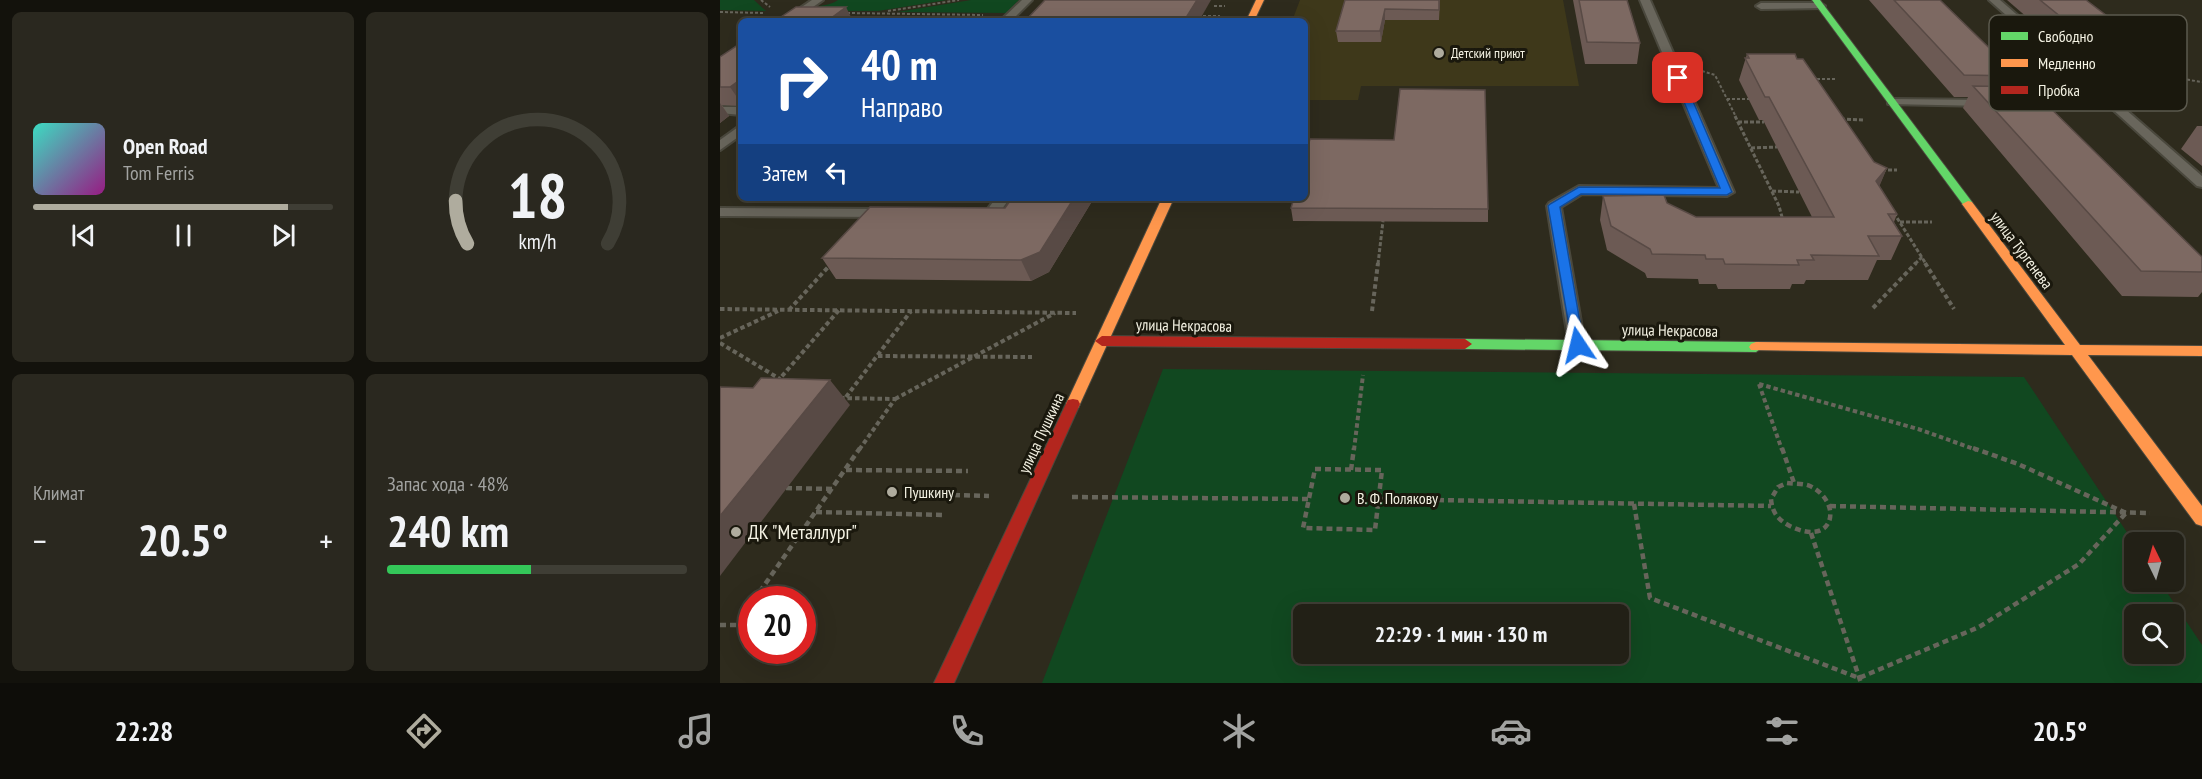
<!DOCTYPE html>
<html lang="ru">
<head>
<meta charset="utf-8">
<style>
	body { margin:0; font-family:"PT Sans Narrow",sans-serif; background:#2a281f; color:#f1f3f6; height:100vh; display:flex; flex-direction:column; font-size:22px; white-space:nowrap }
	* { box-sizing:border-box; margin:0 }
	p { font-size:20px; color:#a2a3a1 }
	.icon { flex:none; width:33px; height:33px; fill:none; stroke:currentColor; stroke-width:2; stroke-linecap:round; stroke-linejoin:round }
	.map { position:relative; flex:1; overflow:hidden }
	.sheet { display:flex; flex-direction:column; gap:12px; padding:12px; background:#13120c; width:720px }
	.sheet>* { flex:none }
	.guide { position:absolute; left:18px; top:18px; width:570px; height:183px; border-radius:9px; box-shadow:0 6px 24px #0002,0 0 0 2px #3f3e35; background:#1a4fa0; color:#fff; overflow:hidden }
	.needle { width:39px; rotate:355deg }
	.fabs { position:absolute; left:1404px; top:532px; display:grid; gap:12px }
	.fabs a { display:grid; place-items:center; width:60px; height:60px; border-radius:9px; background:#222016; box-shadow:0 6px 24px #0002,0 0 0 2px #3f3e35; font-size:30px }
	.speed { position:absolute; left:18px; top:586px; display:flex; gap:12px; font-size:30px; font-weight:700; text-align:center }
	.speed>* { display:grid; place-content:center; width:78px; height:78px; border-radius:50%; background:#222016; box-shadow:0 6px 24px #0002,0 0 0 2px #3f3e35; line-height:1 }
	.speed .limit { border:9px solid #d22; background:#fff; color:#111 }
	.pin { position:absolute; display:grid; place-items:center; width:51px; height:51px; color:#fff; margin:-26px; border-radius:12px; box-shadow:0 3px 9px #0006 }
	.me { position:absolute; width:66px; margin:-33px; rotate:350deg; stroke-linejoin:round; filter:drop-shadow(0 0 4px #0008) }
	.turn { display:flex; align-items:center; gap:21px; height:126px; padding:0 24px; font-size:27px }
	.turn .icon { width:78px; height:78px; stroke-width:2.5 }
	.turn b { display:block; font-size:42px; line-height:51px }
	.then { display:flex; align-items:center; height:57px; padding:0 24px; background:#0003; gap:12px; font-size:22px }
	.big { font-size:45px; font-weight:700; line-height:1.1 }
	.sheet .tile { flex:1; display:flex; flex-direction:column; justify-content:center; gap:9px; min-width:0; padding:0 21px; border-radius:9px; background:#2a281f }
	.sheet .dial { align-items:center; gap:0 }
	.dial svg { height:156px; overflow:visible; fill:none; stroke:#3f3e35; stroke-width:7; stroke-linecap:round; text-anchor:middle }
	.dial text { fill:#f1f3f6; stroke:none }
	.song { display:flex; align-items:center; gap:18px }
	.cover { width:72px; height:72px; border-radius:9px; background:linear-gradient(135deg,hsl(170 70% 55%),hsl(310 70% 35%)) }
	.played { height:6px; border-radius:3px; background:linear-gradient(90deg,#afac9e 85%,#3f3e35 85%) }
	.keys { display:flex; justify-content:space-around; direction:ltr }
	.heat { display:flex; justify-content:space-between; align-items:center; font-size:33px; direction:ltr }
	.charge { height:9px; border-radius:4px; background:linear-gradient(90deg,#34c759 48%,#3f3e35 0) }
	.sheet .tiles { flex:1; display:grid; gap:12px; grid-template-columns:repeat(2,1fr) }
	.trip { position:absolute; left:573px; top:604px; width:336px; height:60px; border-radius:9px; background:#222016; box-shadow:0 6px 24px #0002,0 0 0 2px #3f3e35; font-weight:700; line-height:60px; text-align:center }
	.dock { display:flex; height:96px; justify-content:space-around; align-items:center; background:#0e0d09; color:#a2a3a1 }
	.dock .icon { width:42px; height:42px }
	.dock .selected { color:#afac9e }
	.dock b { font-size:27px; color:#f1f3f6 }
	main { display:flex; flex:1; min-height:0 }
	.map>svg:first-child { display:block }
</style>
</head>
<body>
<main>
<section class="sheet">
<div class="tiles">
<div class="tile">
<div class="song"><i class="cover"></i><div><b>Open Road</b><p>Tom Ferris</p></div></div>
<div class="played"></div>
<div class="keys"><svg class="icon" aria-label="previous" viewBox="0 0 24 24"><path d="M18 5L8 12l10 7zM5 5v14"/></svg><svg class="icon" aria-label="pause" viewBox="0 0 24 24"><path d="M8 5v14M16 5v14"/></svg><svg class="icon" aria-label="next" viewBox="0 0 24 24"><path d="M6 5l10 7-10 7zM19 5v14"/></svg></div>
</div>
<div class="tile dial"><svg viewBox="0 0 100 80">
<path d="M14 69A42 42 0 1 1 86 69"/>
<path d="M14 69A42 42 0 0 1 8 47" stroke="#afac9e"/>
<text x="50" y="56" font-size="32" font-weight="700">18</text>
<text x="50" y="72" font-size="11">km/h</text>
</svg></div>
<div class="tile"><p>Климат</p>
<div class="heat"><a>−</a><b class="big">20.5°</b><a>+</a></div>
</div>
<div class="tile"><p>Запас хода · 48%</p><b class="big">240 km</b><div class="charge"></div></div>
</div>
</section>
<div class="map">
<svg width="1482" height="683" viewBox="0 0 1482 683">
	<rect width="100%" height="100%" fill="#2e2b1d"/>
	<path fill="#3e381a" d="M580,0H843L859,86H641L638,100H585V21H572Z"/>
	<g fill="#114820" fill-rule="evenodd">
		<path d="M0,0H34L46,11L0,10Z"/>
		<path d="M118,0H227L158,11H89C101,3 108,7 118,0Z"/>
		<path d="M251,0H299L286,13L177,12Z"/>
		<path d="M443,369L1304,377L1414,543V582H1440L1482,645V683H322ZM584,615H898V654H584ZM1414,615H1454V654H1414Z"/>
	</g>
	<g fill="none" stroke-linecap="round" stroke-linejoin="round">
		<g stroke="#4a483d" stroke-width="4">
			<g id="lane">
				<path d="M92,0H103L73,21H61Z"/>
				<path d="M302,0H312L291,21H280Z"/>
				<path d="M920,0H930L1014,192L1007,196L862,194L841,207L865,345L863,349H851L849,345L827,206L829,203L859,186L999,188Z"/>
				<path d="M1269,0H1280L1482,176V187L1477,186L1390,107L1300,105V101L1304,100H1382L1337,60L1261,59V55L1265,54H1330Z"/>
				<path d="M1100,3L1105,6L1103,8L1041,9L1036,6L1041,3Z"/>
				<path d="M1172,99L1266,100L1272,103L1266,106L1168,104V100Z"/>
				<path d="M0,107H21V115L0,113Z"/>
				<path d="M21,125V135L0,150V140Z"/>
				<path d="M276,198H290L276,217H256L249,213L256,209L267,210Z"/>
				<path d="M0,208L164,209L171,213L164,217L0,216Z"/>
			</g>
		</g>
		<g stroke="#4a483d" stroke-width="2">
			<g id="fast">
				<path d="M1092,0H1100L1252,202V206H1244Z"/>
				<path d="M745,339L1036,342L1043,347L1036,352L745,349L738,344Z"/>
			</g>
		</g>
		<g stroke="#4a483d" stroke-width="2">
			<g id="slow">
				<path d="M536,0H544L534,21H526Z"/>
				<path d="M442,198H454L360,404L358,408H348L346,404Z"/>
				<path d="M1248,201L1252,202L1360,345L1482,346V356L1368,355L1482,506V526L1476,524L1352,355L1031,350L1029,347L1031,344L1036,342L1345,345L1242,204Z"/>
			</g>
		</g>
		<g stroke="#4a483d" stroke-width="2">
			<g id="jam">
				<path d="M382,336L745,339L752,344L745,349L382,346L375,341Z"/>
				<path d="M353,399L358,400L360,404L234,683H214L346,404L348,400Z"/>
			</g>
		</g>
		<g stroke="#67655b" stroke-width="2" stroke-dasharray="3 2" stroke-linecap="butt">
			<path d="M41,0L50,7"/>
			<path d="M494,6H505"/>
			<path d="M168,11L239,0"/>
			<path d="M0,12L44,13"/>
			<path d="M127,13L263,15"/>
			<path d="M478,16H500"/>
			<path d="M1388,67L1482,82"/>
			<path d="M982,71L995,75L1016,117"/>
			<path d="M1092,79H1116"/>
			<path d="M1007,99H1032"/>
		</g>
		<g stroke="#67655b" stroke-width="3" stroke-dasharray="4 2" stroke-linecap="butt">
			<path d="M1015,116L1059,206L1062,217L1060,221"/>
			<path d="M1121,119L1143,120"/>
			<path d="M1018,122H1044"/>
			<path d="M1031,148L1057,147"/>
			<path d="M1162,170H1177"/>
			<path d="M1052,191L1079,192"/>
			<path d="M1174,213L1206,264"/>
			<path d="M1180,222H1212"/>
			<path d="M658,264L663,221"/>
			<path d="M1195,264L1202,257"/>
		</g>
		<g stroke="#67655b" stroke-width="4" stroke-dasharray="4.5 3" stroke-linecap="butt">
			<path d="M1205,263L1234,309"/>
			<path d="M1153,308L1196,263"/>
			<path d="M0,309L356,313"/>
			<path d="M69,310L110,265"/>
			<path d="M652,311L658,263"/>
			<path d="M0,338L58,311"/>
			<path d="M0,343L60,379"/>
			<path d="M158,356L312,357"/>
			<path d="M57,382L119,310"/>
			<path d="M1039,384L1198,429L1257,450"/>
			<path d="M1039,384L1062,450"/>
			<path d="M126,397L191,311"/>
			<path d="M120,398L175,399L139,450"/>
			<path d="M175,399L335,313"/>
			<path d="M634,450L643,375"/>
		</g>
		<g stroke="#67655b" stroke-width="4.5" stroke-dasharray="6 4" stroke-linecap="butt">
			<path d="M1062,448L1074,483"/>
			<path d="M1253,448L1298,464L1406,513"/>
			<path d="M595,469L662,470L655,530L583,528Z"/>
			<path d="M126,470L248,471"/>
			<path d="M631,470L634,448"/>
			<path d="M1067,483C1074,484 1083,483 1090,486C1123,502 1115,547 1072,527C1059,521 1052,513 1051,499L1058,487Z"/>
			<path d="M66,488L112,489"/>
			<path d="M234,495L269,496"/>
			<path d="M352,497L589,499"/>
			<path d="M658,499L1051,506"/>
			<path d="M914,504L930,598L1139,678L1259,627L1359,564L1406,513"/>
			<path d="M1110,506L1430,513"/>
			<path d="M96,512L224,515"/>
			<path d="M1091,533L1141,683"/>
			<path d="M34,600L140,448"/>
			<path d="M0,625H17L32,604"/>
		</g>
		<use href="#lane" fill="#69665c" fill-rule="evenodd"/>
		<use href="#fast" fill="#63d668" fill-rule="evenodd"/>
		<use href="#slow" fill="#ff974d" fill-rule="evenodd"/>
		<use href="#jam" fill="#b3261e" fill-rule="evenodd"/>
	</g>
	<g fill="#6c5a54">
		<path d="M625,0H720L719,20H665L661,42H618L616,31Z"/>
		<path d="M853,0H907L920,43L917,64H865Z"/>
		<path d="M1149,0H1220L1298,76L1292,86L1482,257V292L1478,297L1402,296L1243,108L1248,97H1234Z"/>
		<path d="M1287,0H1366L1412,35L1400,56L1351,55Z"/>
		<path d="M21,43V106L2,105L9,116L0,123V57Z"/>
		<path d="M1027,54L1154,162L1167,168L1159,186L1177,214L1174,222L1182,236L1171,260H1157L1148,280H1086L1084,284H1072L1070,289H998L996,284H979L978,279L927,278L925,273L887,250L880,220L883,196L947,203L976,217H1092L1043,120H1039L1019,80Z"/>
		<path d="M1477,126H1482V166L1461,149Z"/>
		<path d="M674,140L768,209V222L573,221L571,208Z"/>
		<path d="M292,198H374L329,272L311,281L116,279L102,258L285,208Z"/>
	</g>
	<g fill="#584a45">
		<path d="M477,0H491L479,21H464Z"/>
		<path d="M126,7L133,21H107Z"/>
		<path d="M665,9V20L661,42L660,31Z"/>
		<path d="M21,79V103L10,87Z"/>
		<path d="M0,103L9,116L0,123Z"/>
		<path d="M1167,168L1157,192L1156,181Z"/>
		<path d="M354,198H374L329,272L311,281L301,260Z"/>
		<path d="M110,380L130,405L0,576V516Z"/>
	</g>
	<g fill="#7d6962" stroke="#584a45" stroke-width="1.5">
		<path d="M325,0H477L464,21H305Z"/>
		<path d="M625,0H719V10L665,9L660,31H616Z"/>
		<path d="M859,0H907L920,43L867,42Z"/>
		<path d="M1174,0H1220L1298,76L1244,75Z"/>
		<path d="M1320,0H1366L1412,35L1362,34Z"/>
		<path d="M76,7H126L107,21H55Z"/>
		<path d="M21,43V79L10,87H0V57Z"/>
		<path d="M1027,54H1075L1077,59H1083L1154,162L1167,168L1156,181L1177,214H1168L1182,236H1148L1159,256L1091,255L1094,260H1077L1079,265L1005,264L1003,259H986L985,255L932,254L930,249L891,226L883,196L944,195L947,203L976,217H1114L1049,97H1045L1025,58H1029Z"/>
		<path d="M1253,86L1309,87L1482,257V272L1421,271Z"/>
		<path d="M680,89L765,90L768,209L571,208L574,198H585V157L590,139L674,140Z"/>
		<path d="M292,198H354L320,252L301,260L102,258L150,207L285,208Z"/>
		<path d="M41,378L110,380L0,516V387L33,388Z"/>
	</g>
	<path fill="#1a73e8" stroke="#114b97" stroke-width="1.5" d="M958,76L963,78L1012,192L1007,195L861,194L840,207L864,345L858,350L853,349L828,206L830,204L859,187L1000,188L954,78Z"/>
	<g fill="#afac9e" stroke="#1a180d" stroke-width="2">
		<circle cx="719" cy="53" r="6"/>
		<circle cx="172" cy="492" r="6"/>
		<circle cx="625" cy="498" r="6"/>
		<circle cx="16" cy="532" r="6"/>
	</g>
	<g text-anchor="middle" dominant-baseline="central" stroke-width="6" stroke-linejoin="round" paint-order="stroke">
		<g font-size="14" fill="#f4f2e3" stroke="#1a180d" text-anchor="start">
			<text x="731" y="53">Детский приют</text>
		</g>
		<g font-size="16" fill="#f4f2e3" stroke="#1a180d">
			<text transform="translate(1302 250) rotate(53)">улица Тургенева</text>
			<text transform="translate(464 325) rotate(1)">улица Некрасова</text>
			<text transform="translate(950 330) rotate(1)">улица Некрасова</text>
			<text transform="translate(321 433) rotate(-65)">улица Пушкина</text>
		</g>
		<g font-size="16" fill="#f4f2e3" stroke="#1a180d" text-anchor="start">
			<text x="184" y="492">Пушкину</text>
			<text x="637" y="498">В. Ф. Полякову</text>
		</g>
		<g font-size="20" fill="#f4f2e3" stroke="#1a180d" text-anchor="start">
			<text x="28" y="532">ДК "Металлург"</text>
		</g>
	</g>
	<rect x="1269" y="15" width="198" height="96" rx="9" fill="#1a180d" stroke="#5b594d" stroke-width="1.5"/>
	<rect x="1281" y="32" width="27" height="8" fill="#63d668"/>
	<rect x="1281" y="59" width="27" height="8" fill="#ff974d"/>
	<rect x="1281" y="86" width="27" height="8" fill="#b3261e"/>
	<g font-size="16" fill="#f4f2e3">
		<text x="1318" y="42">Свободно</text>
		<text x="1318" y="69">Медленно</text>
		<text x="1318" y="96">Пробка</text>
	</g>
</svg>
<div class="fabs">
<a><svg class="needle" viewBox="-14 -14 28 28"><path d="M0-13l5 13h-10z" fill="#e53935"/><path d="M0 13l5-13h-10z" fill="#a2a3a1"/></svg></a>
<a><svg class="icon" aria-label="search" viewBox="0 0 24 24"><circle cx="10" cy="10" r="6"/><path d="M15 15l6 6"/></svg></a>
</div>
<div class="speed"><div class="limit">20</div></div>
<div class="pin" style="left:958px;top:78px;background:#d93025"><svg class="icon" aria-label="arrive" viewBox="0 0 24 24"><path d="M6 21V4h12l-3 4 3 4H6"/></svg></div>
<svg class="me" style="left:858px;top:345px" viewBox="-20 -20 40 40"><path d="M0-17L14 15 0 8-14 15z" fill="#1a73e8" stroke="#fff" stroke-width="4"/></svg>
<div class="trip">22:29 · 1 мин · 130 m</div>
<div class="guide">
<div class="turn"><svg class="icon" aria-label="right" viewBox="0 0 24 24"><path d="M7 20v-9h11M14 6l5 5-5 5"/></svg><div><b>40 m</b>Направо</div></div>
<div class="then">Затем<svg class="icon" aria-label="left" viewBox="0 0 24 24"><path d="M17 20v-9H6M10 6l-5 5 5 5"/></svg></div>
</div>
</div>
</main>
<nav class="dock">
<b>22:28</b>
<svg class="icon selected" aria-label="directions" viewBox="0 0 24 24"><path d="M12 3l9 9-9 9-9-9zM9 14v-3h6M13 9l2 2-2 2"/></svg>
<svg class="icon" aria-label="music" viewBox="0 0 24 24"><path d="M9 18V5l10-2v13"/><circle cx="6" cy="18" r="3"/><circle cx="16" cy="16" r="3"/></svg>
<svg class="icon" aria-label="phone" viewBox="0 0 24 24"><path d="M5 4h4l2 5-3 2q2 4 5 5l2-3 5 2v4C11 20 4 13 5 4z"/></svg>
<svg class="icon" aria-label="climate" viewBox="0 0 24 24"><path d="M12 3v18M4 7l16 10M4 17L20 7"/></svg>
<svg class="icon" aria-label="car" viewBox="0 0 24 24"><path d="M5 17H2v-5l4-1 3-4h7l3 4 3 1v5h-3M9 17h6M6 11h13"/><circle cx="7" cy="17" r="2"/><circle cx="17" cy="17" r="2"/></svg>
<svg class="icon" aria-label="filters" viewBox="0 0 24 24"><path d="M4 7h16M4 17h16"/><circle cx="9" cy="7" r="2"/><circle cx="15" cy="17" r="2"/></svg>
<b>20.5°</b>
</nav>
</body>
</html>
